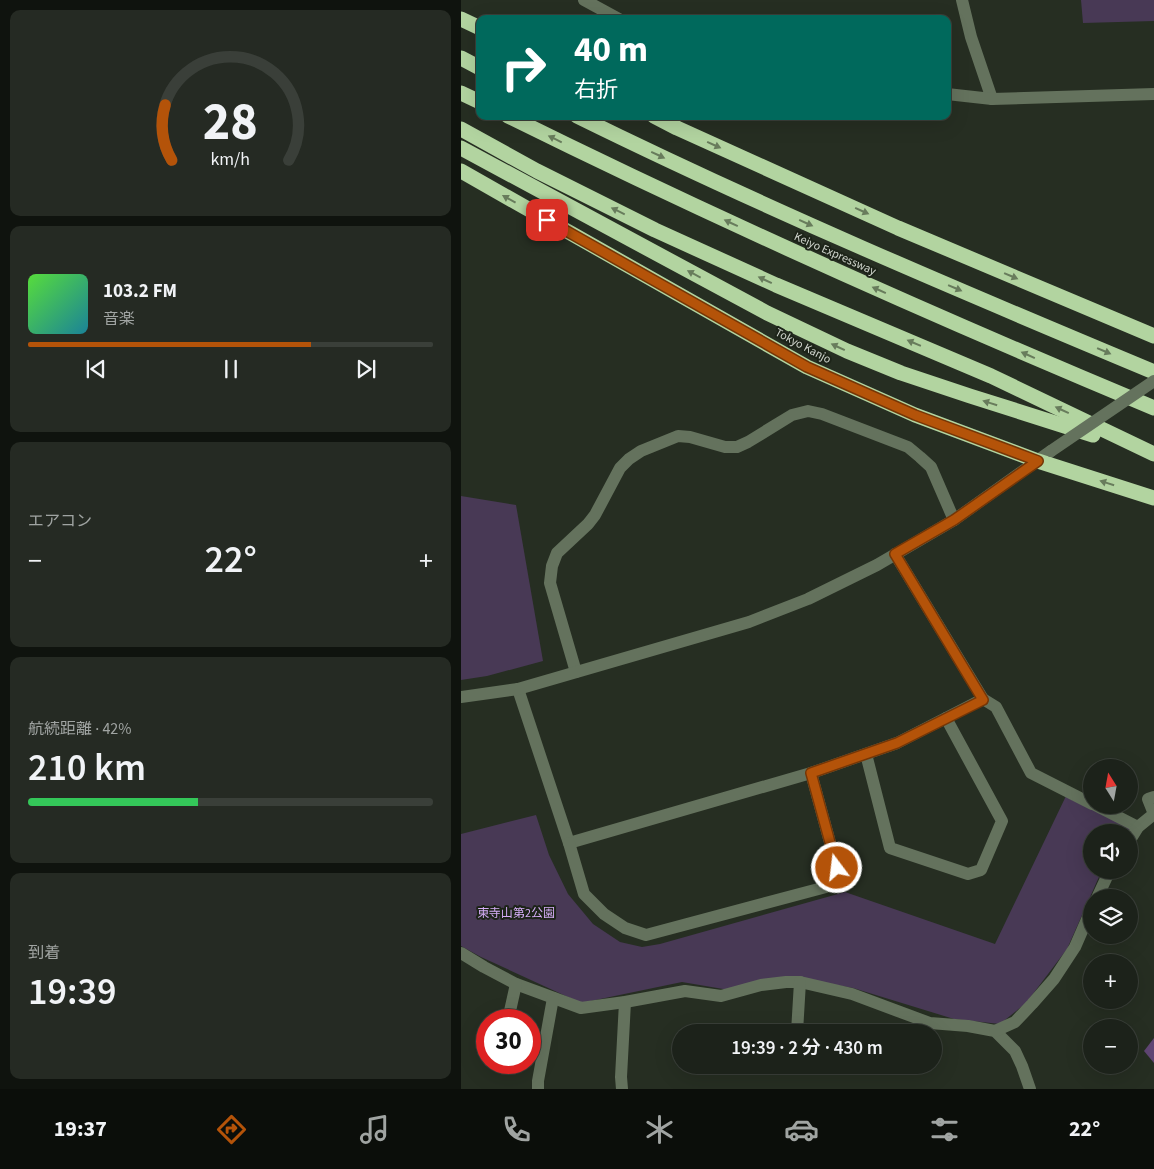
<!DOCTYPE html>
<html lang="ja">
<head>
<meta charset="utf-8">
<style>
	body { margin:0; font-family:"Source Sans 3","Noto Sans JP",sans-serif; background:#252a23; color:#f1f3f6; height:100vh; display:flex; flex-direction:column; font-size:19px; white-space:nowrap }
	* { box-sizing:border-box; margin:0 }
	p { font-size:16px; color:#a0a4a2 }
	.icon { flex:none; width:28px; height:28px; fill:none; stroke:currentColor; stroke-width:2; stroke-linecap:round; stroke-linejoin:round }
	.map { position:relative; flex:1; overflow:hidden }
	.details { display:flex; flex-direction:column; gap:10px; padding:10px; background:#0f130e; width:461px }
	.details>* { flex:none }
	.top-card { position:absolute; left:15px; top:15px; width:475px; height:105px; border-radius:10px; box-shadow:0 5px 20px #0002,0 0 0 1px #3a3f39; background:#00695c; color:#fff; overflow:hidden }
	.needle { width:32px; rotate:349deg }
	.controls { position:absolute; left:622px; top:759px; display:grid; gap:10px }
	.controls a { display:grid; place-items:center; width:55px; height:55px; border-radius:50%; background:#1c221a; box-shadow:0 5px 20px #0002,0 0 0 1px #3a3f39; font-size:25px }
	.speed { position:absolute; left:15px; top:1009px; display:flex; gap:10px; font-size:25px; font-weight:700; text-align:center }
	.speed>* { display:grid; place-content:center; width:65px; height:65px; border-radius:50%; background:#1c221a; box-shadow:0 5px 20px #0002,0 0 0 1px #3a3f39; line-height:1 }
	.speed .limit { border:8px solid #d22; background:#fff; color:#111 }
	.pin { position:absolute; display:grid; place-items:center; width:42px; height:42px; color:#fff; margin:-21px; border-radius:10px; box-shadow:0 2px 8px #0006 }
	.me { position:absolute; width:55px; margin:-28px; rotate:345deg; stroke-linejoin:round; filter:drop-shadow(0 0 4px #0008) }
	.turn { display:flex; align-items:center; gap:18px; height:105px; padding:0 15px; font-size:22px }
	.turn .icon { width:65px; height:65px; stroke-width:2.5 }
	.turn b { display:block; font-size:35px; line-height:42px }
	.big { font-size:38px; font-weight:600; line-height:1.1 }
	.details .widget { flex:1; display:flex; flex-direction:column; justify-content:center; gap:8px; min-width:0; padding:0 18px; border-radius:10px; background:#252a23 }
	.details .dial { align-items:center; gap:0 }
	.dial svg { height:130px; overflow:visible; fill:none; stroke:#3a3f39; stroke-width:7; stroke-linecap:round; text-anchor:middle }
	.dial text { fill:#f1f3f6; stroke:none }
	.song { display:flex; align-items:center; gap:15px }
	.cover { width:60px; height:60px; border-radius:8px; background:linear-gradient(135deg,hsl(110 70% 55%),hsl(190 70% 35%)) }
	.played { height:5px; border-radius:2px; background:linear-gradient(90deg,#b45309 70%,#3a3f39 70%) }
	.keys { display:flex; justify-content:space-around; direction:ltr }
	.heat { display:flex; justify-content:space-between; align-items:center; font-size:28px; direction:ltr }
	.charge { height:8px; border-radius:4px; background:linear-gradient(90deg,#34c759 42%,#3a3f39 0) }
	.trip { position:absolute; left:211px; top:1024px; width:270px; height:50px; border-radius:25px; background:#1c221a; box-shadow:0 5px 20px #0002,0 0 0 1px #3a3f39; font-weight:600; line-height:50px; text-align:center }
	.menu { display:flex; height:80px; justify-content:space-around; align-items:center; background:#0b0e0a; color:#a0a4a2 }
	.menu .icon { width:35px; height:35px }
	.menu .selected { color:#b45309 }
	.menu b { font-size:22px; color:#f1f3f6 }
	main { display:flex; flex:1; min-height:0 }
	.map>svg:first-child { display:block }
</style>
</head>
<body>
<main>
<section class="details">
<div class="widget dial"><svg viewBox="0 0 100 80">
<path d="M14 69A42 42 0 1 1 86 69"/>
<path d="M14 69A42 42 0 0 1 10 35" stroke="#b45309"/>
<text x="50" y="56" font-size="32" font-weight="700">28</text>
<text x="50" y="72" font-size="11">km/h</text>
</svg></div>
<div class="widget">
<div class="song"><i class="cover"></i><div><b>103.2 FM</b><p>音楽</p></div></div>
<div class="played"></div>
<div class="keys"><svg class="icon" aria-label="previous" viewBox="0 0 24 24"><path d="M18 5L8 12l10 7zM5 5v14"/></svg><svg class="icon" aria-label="pause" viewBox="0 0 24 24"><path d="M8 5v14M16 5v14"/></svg><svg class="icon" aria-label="next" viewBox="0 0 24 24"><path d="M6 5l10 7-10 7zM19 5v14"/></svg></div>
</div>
<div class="widget"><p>エアコン</p>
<div class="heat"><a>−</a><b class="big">22°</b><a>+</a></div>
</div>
<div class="widget"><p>航続距離 · 42%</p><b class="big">210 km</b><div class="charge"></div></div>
<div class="widget"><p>到着</p><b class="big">19:39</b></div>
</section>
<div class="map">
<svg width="693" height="1089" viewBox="0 0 693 1089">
	<rect width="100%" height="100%" fill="#262e22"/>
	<g fill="#483955">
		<path d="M620,0H693V21L622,23Z"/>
		<path d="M0,496L55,505L82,661L26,676L0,680Z"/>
		<path d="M605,796L669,828L667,832H631V870H641L606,949L565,1003L539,1024L493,1019L392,988L327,976L268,990L221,982L120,1003L20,957L0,946V834L75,815L88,855L107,894L132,924L159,942L181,947L199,944L384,892L534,944Z"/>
	</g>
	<path fill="#604674" d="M693,1038V1063L683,1051Z"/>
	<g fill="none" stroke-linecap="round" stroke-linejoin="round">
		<g stroke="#64725d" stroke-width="12">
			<path d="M123,0L158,19"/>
			<path d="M501,0L510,37L531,99"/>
			<path d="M486,94L531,99L693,94"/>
			<path d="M115,672L89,583L91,566L96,553L127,524L134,515L159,468L168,459L180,451L217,436L229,437L264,447H276L287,442L331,415L347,411L361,414L447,447L459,457L470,467L493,520"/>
			<path d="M57,689L108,843L350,773L436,743L522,699L434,554"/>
			<path d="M0,697L57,689L288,622L347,599L416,565L493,520L590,451"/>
			<path d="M522,699L535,707L570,773L631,804"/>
			<path d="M405,754L429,848L507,874L520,870L541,821L485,718"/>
			<path d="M634,805L677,827"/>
			<path d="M669,840L677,827L693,814L687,799L693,797"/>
			<path d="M108,843L123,894L143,914L164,928L185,935L365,887L376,868L350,773"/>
			<path d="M636,898L649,870"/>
			<path d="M0,953L23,967L55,984L120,1008L164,1002L224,991L260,996L300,985L325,982H339L391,994L469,1023L507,1026L534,1031L554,1051L561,1066L569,1089"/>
			<path d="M47,1020L55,984"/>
			<path d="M534,1031L554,1022L571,1004L593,979L614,947L631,908"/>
			<path d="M336,1032L339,982"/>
			<path d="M77,1089V1081L92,998"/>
			<path d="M161,1089L160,1077L164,1002"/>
		</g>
		<g stroke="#b2d4a0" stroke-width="15">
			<path d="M0,19L19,28"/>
			<path d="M0,58L19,68"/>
			<path d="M0,93L19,102"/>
			<path d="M47,116C259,221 475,317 693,408"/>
			<path d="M116,116C305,209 499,291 693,372"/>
			<path d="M193,116L216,128L437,228L693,336"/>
			<path d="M0,129L76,171L194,230L315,285L530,376L693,454"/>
			<path d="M0,148L306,313L386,351L440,373L509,396L632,435"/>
			<path d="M0,171L346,367L454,415L577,461L693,498"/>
		</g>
		<path stroke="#64725d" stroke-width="12" d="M590,451L693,381"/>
	</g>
	<defs><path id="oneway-solid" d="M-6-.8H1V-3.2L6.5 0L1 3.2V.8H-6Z" transform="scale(1.25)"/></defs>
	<g fill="#687c5c">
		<use href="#oneway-solid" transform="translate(94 139) rotate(-154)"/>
		<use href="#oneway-solid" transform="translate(253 145) rotate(24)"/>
		<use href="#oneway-solid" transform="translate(197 155) rotate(25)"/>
		<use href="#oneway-solid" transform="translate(48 199) rotate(-151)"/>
		<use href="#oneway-solid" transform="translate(157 211) rotate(-154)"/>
		<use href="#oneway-solid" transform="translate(401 211) rotate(24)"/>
		<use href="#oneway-solid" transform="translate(270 223) rotate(-155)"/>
		<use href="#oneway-solid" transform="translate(345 223) rotate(24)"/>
		<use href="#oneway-solid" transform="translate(233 274) rotate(-152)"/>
		<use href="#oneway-solid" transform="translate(550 276) rotate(23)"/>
		<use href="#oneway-solid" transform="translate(304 280) rotate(-155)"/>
		<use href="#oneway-solid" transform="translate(494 288) rotate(23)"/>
		<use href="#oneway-solid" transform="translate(418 290) rotate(-156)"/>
		<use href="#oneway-solid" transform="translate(453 343) rotate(-157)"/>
		<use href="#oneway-solid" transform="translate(377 347) rotate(-155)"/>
		<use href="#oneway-solid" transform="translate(643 351) rotate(23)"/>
		<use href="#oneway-solid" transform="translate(567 355) rotate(-156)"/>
		<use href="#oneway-solid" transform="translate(529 403) rotate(-163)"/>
		<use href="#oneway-solid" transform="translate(601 410) rotate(-155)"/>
		<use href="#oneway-solid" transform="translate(646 483) rotate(-162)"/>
	</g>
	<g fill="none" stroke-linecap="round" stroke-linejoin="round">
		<g stroke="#753606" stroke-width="12">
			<path id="route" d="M86,220L346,367L454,415L577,461L493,520L434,554L522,700L436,743L350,773L376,868"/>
		</g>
		<use href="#route" stroke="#b45309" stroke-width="9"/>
	</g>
	<g text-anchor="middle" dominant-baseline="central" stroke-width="4" stroke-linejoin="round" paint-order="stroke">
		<g font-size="12" fill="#cfd4cc" stroke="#1d2419">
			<text transform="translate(374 254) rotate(24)">Keiyo Expressway</text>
			<text transform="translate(342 346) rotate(28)">Tokyo Kanjo</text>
		</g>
		<g font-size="12" fill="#d5adf7" stroke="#1d2419">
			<text x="55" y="913">東寺山第2公園</text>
		</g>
	</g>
</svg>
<div class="controls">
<a><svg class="needle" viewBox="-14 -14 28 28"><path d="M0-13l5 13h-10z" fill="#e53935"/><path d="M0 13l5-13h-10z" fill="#a0a4a2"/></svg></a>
<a><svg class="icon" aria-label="sound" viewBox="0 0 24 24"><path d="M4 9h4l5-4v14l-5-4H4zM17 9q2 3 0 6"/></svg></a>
<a><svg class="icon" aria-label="layers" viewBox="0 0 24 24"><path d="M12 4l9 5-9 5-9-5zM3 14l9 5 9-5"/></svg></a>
<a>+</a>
<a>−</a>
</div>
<div class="speed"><div class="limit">30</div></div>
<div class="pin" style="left:86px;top:220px;background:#d93025"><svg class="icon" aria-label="arrive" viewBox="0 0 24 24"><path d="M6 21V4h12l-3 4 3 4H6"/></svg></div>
<svg class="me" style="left:376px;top:868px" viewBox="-20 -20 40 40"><circle r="17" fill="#b45309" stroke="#fff" stroke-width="3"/><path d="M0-11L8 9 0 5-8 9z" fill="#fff"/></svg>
<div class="trip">19:39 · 2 分 · 430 m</div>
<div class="top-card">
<div class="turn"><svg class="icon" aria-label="right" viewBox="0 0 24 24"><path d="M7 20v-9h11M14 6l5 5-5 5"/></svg><div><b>40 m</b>右折</div></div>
</div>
</div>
</main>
<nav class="menu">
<b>19:37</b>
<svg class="icon selected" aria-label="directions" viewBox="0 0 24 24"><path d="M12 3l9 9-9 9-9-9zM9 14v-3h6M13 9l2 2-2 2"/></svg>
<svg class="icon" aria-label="music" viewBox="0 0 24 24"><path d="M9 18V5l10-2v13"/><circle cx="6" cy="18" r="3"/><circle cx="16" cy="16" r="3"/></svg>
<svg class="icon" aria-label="phone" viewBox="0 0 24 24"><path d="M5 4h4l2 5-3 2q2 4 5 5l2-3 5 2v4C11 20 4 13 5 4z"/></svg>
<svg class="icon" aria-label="climate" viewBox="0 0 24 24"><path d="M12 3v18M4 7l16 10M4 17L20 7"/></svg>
<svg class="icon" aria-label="car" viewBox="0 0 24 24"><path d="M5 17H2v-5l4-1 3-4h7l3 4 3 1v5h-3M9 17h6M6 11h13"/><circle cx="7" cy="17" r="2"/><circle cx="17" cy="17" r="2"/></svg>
<svg class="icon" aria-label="filters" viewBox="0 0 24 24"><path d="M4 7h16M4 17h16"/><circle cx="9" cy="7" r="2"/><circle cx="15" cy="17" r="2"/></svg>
<b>22°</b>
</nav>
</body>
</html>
